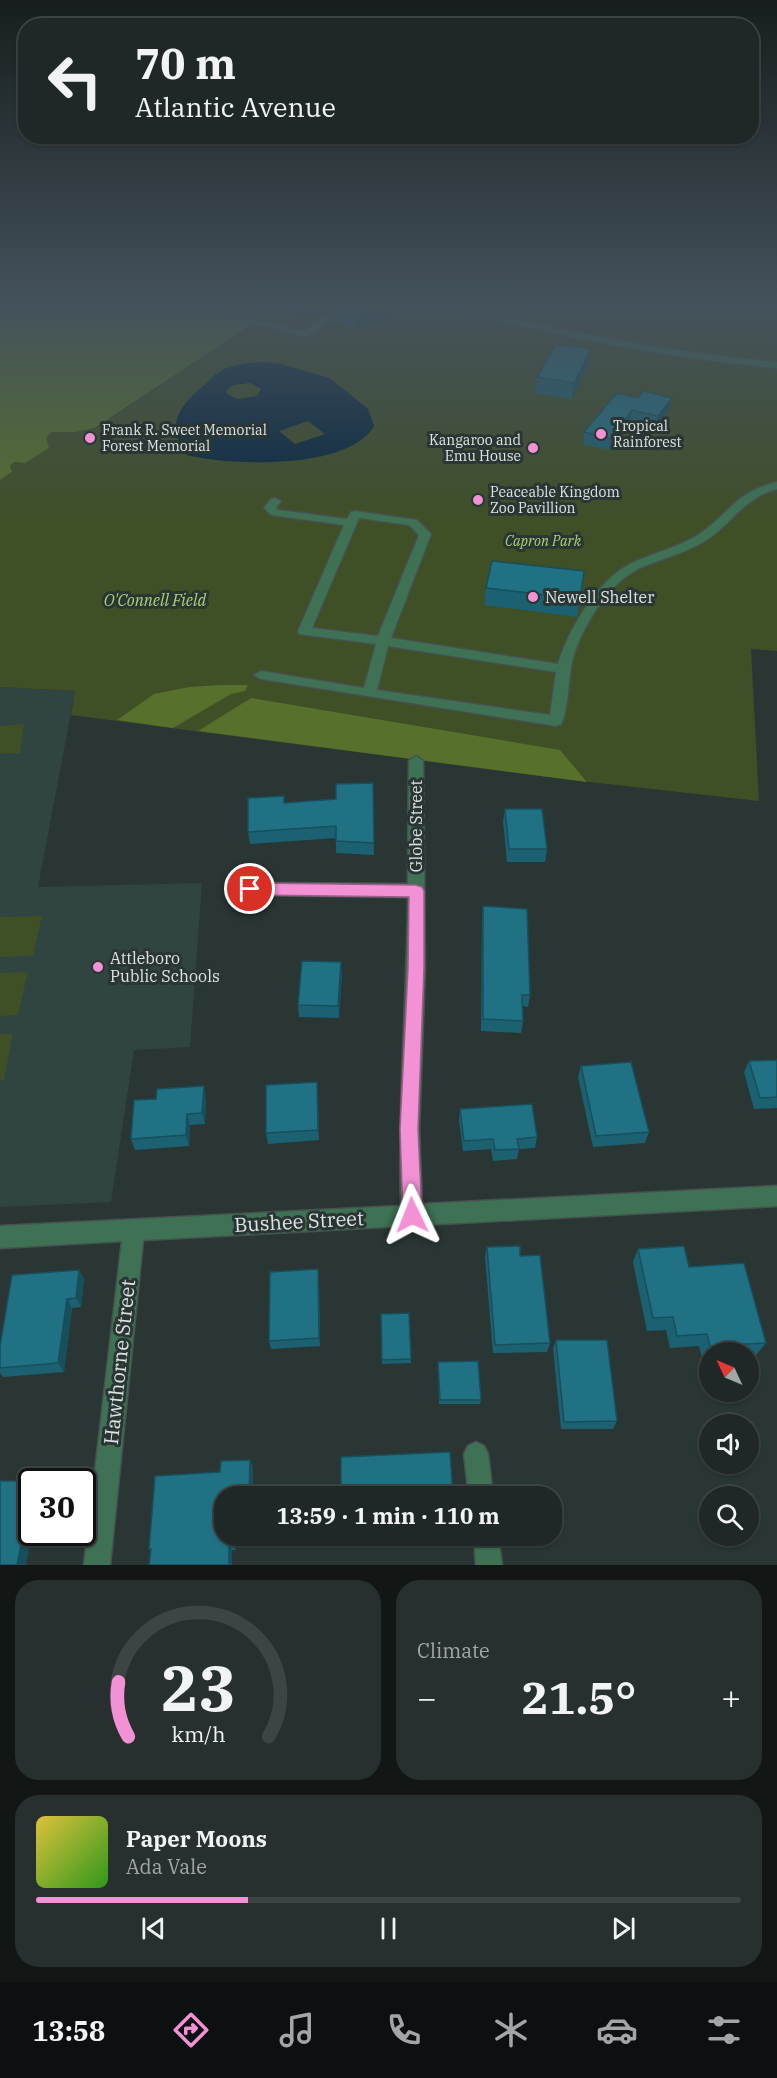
<!DOCTYPE html>
<html lang="en">
<head>
<meta charset="utf-8">
<style>
	body { margin:0; font-family:"IBM Plex Serif",serif; background:#28302f; color:#f1f3f6; height:100vh; display:flex; flex-direction:column; font-size:22px; white-space:nowrap }
	* { box-sizing:border-box; margin:0 }
	p { font-size:20px; color:#a2a6a7 }
	.icon { flex:none; width:33px; height:33px; fill:none; stroke:currentColor; stroke-width:2; stroke-linecap:round; stroke-linejoin:round }
	.map { position:relative; height:1565px; overflow:hidden }
	.side { display:flex; flex-direction:column; gap:15px; padding:15px; background:#121615; flex:1 }
	.side>* { flex:none }
	.top-card { position:absolute; left:18px; top:18px; width:741px; height:126px; border-radius:24px; box-shadow:0 2px 4px #0004,0 0 0 2px #3d4444; background:#202827; color:#f1f3f6; overflow:hidden }
	.needle { width:39px; rotate:314deg }
	.tools { position:absolute; left:699px; top:1342px; display:grid; gap:12px }
	.tools a { display:grid; place-items:center; width:60px; height:60px; border-radius:50%; background:#202827; box-shadow:0 2px 4px #0004,0 0 0 2px #3d4444; font-size:30px }
	.speed { position:absolute; left:18px; top:1468px; display:flex; gap:12px; font-size:30px; font-weight:700; text-align:center }
	.speed>* { display:grid; place-content:center; width:78px; height:78px; border-radius:50%; background:#202827; box-shadow:0 2px 4px #0004,0 0 0 2px #3d4444; line-height:1 }
	.speed .limit { border:3px solid #111; border-radius:9px; background:#fff; color:#111 }
	.pin { position:absolute; display:grid; place-items:center; width:51px; height:51px; color:#fff; margin:-26px; border:3px solid #fff; border-radius:50%; box-shadow:0 2px 6px #0007 }
	.me { position:absolute; width:66px; margin:-33px; rotate:358deg; stroke-linejoin:round; filter:drop-shadow(0 0 4px #0008) }
	.turn { display:flex; align-items:center; gap:21px; height:126px; padding:0 18px; font-size:27px }
	.turn .icon { width:78px; height:78px; stroke-width:2.5 }
	.turn b { display:block; font-size:42px; line-height:51px }
	.big { font-size:45px; font-weight:800; line-height:1.1 }
	.side .tile { flex:1; display:flex; flex-direction:column; justify-content:center; gap:9px; min-width:0; padding:0 21px; border-radius:24px; background:#28302f }
	.side .dial { align-items:center; gap:0 }
	.dial svg { height:156px; overflow:visible; fill:none; stroke:#3d4444; stroke-width:7; stroke-linecap:round; text-anchor:middle }
	.dial text { fill:#f1f3f6; stroke:none }
	.song { display:flex; align-items:center; gap:18px }
	.cover { width:72px; height:72px; border-radius:9px; background:linear-gradient(135deg,hsl(50 70% 55%),hsl(110 70% 35%)) }
	.played { height:6px; border-radius:3px; background:linear-gradient(90deg,#f391d5 30%,#3d4444 30%) }
	.keys { display:flex; justify-content:space-around; direction:ltr }
	.heat { display:flex; justify-content:space-between; align-items:center; font-size:33px; direction:ltr }
	.side .tiles { flex:1; display:grid; gap:15px; grid-template-columns:1fr 1fr }
	.tile:last-child { grid-column:span 2 }
	.trip { position:absolute; left:214px; top:1486px; width:348px; height:60px; border-radius:24px; background:#202827; box-shadow:0 2px 4px #0004,0 0 0 2px #3d4444; font-weight:800; line-height:60px; text-align:center }
	.tabs { display:flex; height:96px; justify-content:space-around; align-items:center; background:#0d1010; color:#a2a6a7 }
	.tabs .icon { width:42px; height:42px }
	.tabs .selected { color:#f391d5 }
	.tabs b { font-size:27px; color:#f1f3f6 }
	.map>svg:first-child { display:block }
</style>
</head>
<body>
<div class="map">
<svg width="777" height="1565" viewBox="0 0 777 1565">
	<rect width="100%" height="100%" fill="#2a3634"/>
	<path fill="#304441" d="M0,687L75,691L38,887L202,883L190,1047L134,1050L111,1202L0,1207Z"/>
	<g fill="#3f4f26">
		<path d="M278,307H777V651L751,649L759,801L572,780L71,715L75,691L0,687V480L12,472L10,466L14,462L25,463L51,432H76L96,428Z"/>
		<path d="M24,724L20,753L0,754V726Z"/>
		<path d="M42,916L33,956L0,957V917Z"/>
		<path d="M28,972L18,1015L0,1016V973Z"/>
		<path d="M0,1034H13L4,1080H0Z"/>
	</g>
	<g fill="#57702b">
		<path d="M0,307H278L95,428L76,432H51L46,438L49,448L25,463L14,462L10,466L12,472L0,480Z"/>
		<path d="M220,685H248L245,691L231,694L173,728L117,720L154,694L189,687Z"/>
		<path d="M251,698L560,750L587,782L198,731Z"/>
	</g>
	<path fill="#072640" fill-rule="evenodd" d="M262,362L281,364L330,378L368,409L374,426C350,470 229,466 187,455C165,427 178,407 202,387C209,381 216,373 224,369C237,364 249,363 262,362ZM250,383L261,389L257,396L237,399L227,394L226,391L233,385ZM308,421L325,434L295,444L279,431Z"/>
	<g fill="none" stroke-linecap="round" stroke-linejoin="round">
		<g stroke="#465250" stroke-width="3">
			<g id="minor">
				<path d="M342,307H353L306,337L223,315L227,312L304,331L333,310Z"/>
				<path d="M454,307H467C569,333 672,353 777,362V368C685,359 595,344 506,322C493,319 463,314 454,307Z"/>
				<path d="M777,482V489C744,498 734,521 708,539C687,553 663,558 640,568C610,582 585,622 574,654C568,672 569,710 561,724L556,726L261,679L254,675L261,671L364,688L376,644L299,634L298,631L344,525L271,515L264,508L271,499L275,498L281,501L276,508L278,510L347,519L351,512L355,511L417,520L431,534L391,638L558,664C568,630 598,580 630,564C652,553 677,548 698,535C731,513 733,493 777,482ZM359,518L409,525L419,535L378,636L312,628ZM388,646L556,672L550,715L377,690Z"/>
				<path d="M416,756L423,761L425,968L419,1129L422,1204L777,1186V1206L143,1240L110,1565H84L122,1241L0,1248V1226L401,1206C398,1103 407,1000 408,897L250,895L244,894L242,889L244,884L250,883L408,884L409,761Z"/>
				<path d="M476,1442L484,1446L488,1454L493,1497H469L464,1454L468,1446Z"/>
				<path d="M474,1536H498L502,1565H476Z"/>
			</g>
		</g>
		<use href="#minor" fill="#3f7254" fill-rule="evenodd"/>
	</g>
	<g fill="#1c6172">
		<path d="M282,307H340L332,308L320,316L314,314L311,317L282,310Z"/>
		<path d="M334,311L387,315L357,330L334,322Z"/>
		<path d="M591,349L589,364L572,399L535,393L537,377Z"/>
		<path d="M617,393L670,409L656,427L630,421L609,450L583,444L584,432Z"/>
		<path d="M584,571L577,617L484,605L486,588Z"/>
		<path d="M373,783L374,855L336,853V838L250,844L248,832L285,803L336,799Z"/>
		<path d="M505,809L547,849L545,862H507L503,821Z"/>
		<path d="M483,906L530,995L528,1007L523,1006V1021L521,1033L481,1031L482,918Z"/>
		<path d="M342,973L339,1018L299,1017L298,1005Z"/>
		<path d="M777,1060V1108L754,1109L744,1072L749,1061Z"/>
		<path d="M581,1066L649,1132L645,1143L593,1147L578,1077Z"/>
		<path d="M318,1093L319,1140L268,1144L266,1133Z"/>
		<path d="M206,1097L205,1124L190,1125L189,1146L135,1150L131,1139Z"/>
		<path d="M460,1109L537,1137L535,1148L519,1149L517,1159L493,1161L491,1149L463,1151L459,1120Z"/>
		<path d="M487,1247L520,1256L550,1343L547,1352L493,1353L485,1257Z"/>
		<path d="M638,1249L689,1267L766,1343L756,1355H748V1353H710V1358H702L699,1346L670,1348L666,1330L647,1331L633,1262Z"/>
		<path d="M79,1270L84,1279L81,1307L72,1308L64,1372L3,1377L0,1373V1346Z"/>
		<path d="M319,1278L320,1346L271,1349L269,1341Z"/>
		<path d="M381,1314L411,1359V1363L382,1364Z"/>
		<path d="M556,1340L617,1421L613,1429H561L553,1348Z"/>
		<path d="M438,1362L481,1400L480,1404H439Z"/>
		<path d="M250,1460L253,1467L252,1497H225L236,1536V1550L151,1552L149,1549L220,1472Z"/>
		<path d="M342,1536H455L454,1538L342,1544Z"/>
	</g>
	<g fill="#174f5d">
		<path d="M310,307H314V314L311,317Z"/>
		<path d="M320,307H340L332,308L320,316Z"/>
		<path d="M384,307H387V315L357,330V320Z"/>
		<path d="M591,349L589,364L572,399L574,383Z"/>
		<path d="M672,398L670,409L656,427L658,416Z"/>
		<path d="M632,410L630,421L609,450L611,439Z"/>
		<path d="M341,962L342,973L339,1018L338,1006Z"/>
		<path d="M317,1082L318,1093L319,1140L318,1130Z"/>
		<path d="M204,1086L206,1097L205,1124L202,1113Z"/>
		<path d="M187,1114L190,1125L189,1146L186,1135Z"/>
		<path d="M318,1269L319,1278L320,1346L319,1338Z"/>
		<path d="M79,1270L84,1279L81,1307L76,1298Z"/>
		<path d="M67,1299L72,1308L64,1372L58,1363Z"/>
		<path d="M250,1460L253,1467L252,1497H250L249,1494Z"/>
		<path d="M32,1492V1533L26,1565H17Z"/>
		<path d="M233,1536H236V1550L233,1544Z"/>
		<path d="M229,1544L232,1550V1565H229Z"/>
	</g>
	<g fill="#217185" stroke="#174f5d" stroke-width="1.5">
		<path d="M341,307H384L357,320L334,311Z"/>
		<path d="M556,344L591,349L574,383L537,377Z"/>
		<path d="M643,391L672,398L658,416L632,410L611,439L584,432L617,393L638,398Z"/>
		<path d="M492,561L584,571L580,599L486,588Z"/>
		<path d="M373,783L374,843L336,841V826L248,832V798L284,796V803L336,799V784Z"/>
		<path d="M505,809H542L547,849H509Z"/>
		<path d="M483,906L527,909L530,995H522L523,1021L483,1019Z"/>
		<path d="M302,961L341,962L338,1006L298,1005Z"/>
		<path d="M777,1060V1097L760,1098L749,1061Z"/>
		<path d="M631,1062L649,1132L596,1136L581,1066Z"/>
		<path d="M317,1082L318,1130L266,1133V1085Z"/>
		<path d="M204,1086L202,1113L187,1114L186,1135L131,1139L134,1100L156,1099L157,1089Z"/>
		<path d="M532,1104L537,1137L517,1139L519,1149L495,1150L493,1139L464,1141L460,1109Z"/>
		<path d="M520,1246V1256L540,1255L550,1343L495,1345L487,1247Z"/>
		<path d="M684,1246L689,1267L744,1263L766,1343L710,1346L707,1334L677,1336L673,1317L653,1318L638,1249Z"/>
		<path d="M318,1269L319,1338L269,1341L270,1272Z"/>
		<path d="M79,1270L76,1298L67,1299L58,1363L0,1368V1346L12,1275Z"/>
		<path d="M409,1313L411,1359L382,1360L381,1314Z"/>
		<path d="M556,1340H607L617,1421L564,1422Z"/>
		<path d="M478,1361L481,1400H440L438,1362Z"/>
		<path d="M450,1452L453,1497H341V1457Z"/>
		<path d="M250,1460L249,1494L235,1495V1497H225V1536H233V1544H229V1565H149L151,1549H149L155,1476L220,1472L221,1461Z"/>
		<path d="M0,1481H34L32,1482V1492L17,1565H0Z"/>
		<path d="M342,1536H377L342,1538Z"/>
	</g>
	<linearGradient id="sky" x2="0" y2="1"><stop stop-color="#171e1d"/><stop offset="0.58" stop-color="#44525c"/><stop offset="1" stop-color="#44525c" stop-opacity="0"/></linearGradient>
	<rect width="777" height="526" fill="url(#sky)"/>
	<path fill="#f391d5" stroke="#9e5e8a" stroke-width="1.5" d="M250,883L416,885L422,887L424,891V968L418,1129L422,1215L419,1222L412,1225L406,1222L403,1215L400,1129L408,968L409,897L250,895L245,894L243,889L245,885Z"/>
	<g fill="#f391d5" stroke="#2a3634" stroke-width="2">
		<circle cx="601" cy="434" r="6"/>
		<circle cx="90" cy="438" r="6"/>
		<circle cx="533" cy="448" r="6"/>
		<circle cx="478" cy="500" r="6"/>
		<circle cx="533" cy="597" r="6"/>
		<circle cx="98" cy="967" r="6"/>
	</g>
	<g text-anchor="middle" dominant-baseline="central" stroke-width="6" stroke-linejoin="round" paint-order="stroke">
		<g font-size="14" fill="#dce4e3" stroke="#2a3634" text-anchor="start">
			<text x="613" y="426">Tropical<tspan x="613" dy="16">Rainforest</tspan></text>
			<text x="102" y="430">Frank R. Sweet Memorial<tspan x="102" dy="16">Forest Memorial</tspan></text>
			<text x="521" y="440" text-anchor="end">Kangaroo and<tspan x="521" dy="16">Emu House</tspan></text>
			<text x="490" y="492">Peaceable Kingdom<tspan x="490" dy="16">Zoo Pavillion</tspan></text>
		</g>
		<g font-size="14" font-style="italic" fill="#add372" stroke="#2a3634">
			<text x="543" y="541">Capron Park</text>
		</g>
		<g font-size="16" fill="#dce4e3" stroke="#2a3634" text-anchor="start">
			<text x="545" y="597">Newell Shelter</text>
			<text x="110" y="958">Attleboro<tspan x="110" dy="18">Public Schools</tspan></text>
		</g>
		<g font-size="16" font-style="italic" fill="#add372" stroke="#2a3634">
			<text x="155" y="600">O'Connell Field</text>
		</g>
		<g font-size="16" fill="#dce4e3" stroke="#2a3634">
			<text transform="translate(416 826) rotate(-90)">Globe Street</text>
		</g>
		<g font-size="20" fill="#dce4e3" stroke="#2a3634">
			<text transform="translate(299 1221) rotate(-3)">Bushee Street</text>
			<text transform="translate(119 1362) rotate(-84)">Hawthorne Street</text>
		</g>
	</g>
</svg>
<div class="tools">
<a><svg class="needle" viewBox="-14 -14 28 28"><path d="M0-13l5 13h-10z" fill="#e53935"/><path d="M0 13l5-13h-10z" fill="#a2a6a7"/></svg></a>
<a><svg class="icon" aria-label="sound" viewBox="0 0 24 24"><path d="M4 9h4l5-4v14l-5-4H4zM17 9q2 3 0 6"/></svg></a>
<a><svg class="icon" aria-label="search" viewBox="0 0 24 24"><circle cx="10" cy="10" r="6"/><path d="M15 15l6 6"/></svg></a>
</div>
<div class="speed"><div class="limit">30</div></div>
<div class="pin" style="left:250px;top:889px;background:#d93025"><svg class="icon" aria-label="arrive" viewBox="0 0 24 24"><path d="M6 21V4h12l-3 4 3 4H6"/></svg></div>
<svg class="me" style="left:412px;top:1215px" viewBox="-20 -20 40 40"><path d="M0-17L14 15 0 8-14 15z" fill="#f391d5" stroke="#fff" stroke-width="4"/></svg>
<div class="trip">13:59 · 1 min · 110 m</div>
<div class="top-card">
<div class="turn"><svg class="icon" aria-label="left" viewBox="0 0 24 24"><path d="M17 20v-9H6M10 6l-5 5 5 5"/></svg><div><b>70 m</b>Atlantic Avenue</div></div>
</div>
</div>
<section class="side">
<div class="tiles">
<div class="tile dial"><svg viewBox="0 0 100 80">
<path d="M14 69A42 42 0 1 1 86 69"/>
<path d="M14 69A42 42 0 0 1 9 41" stroke="#f391d5"/>
<text x="50" y="56" font-size="32" font-weight="700">23</text>
<text x="50" y="72" font-size="11">km/h</text>
</svg></div>
<div class="tile"><p>Climate</p>
<div class="heat"><a>−</a><b class="big">21.5°</b><a>+</a></div>
</div>
<div class="tile">
<div class="song"><i class="cover"></i><div><b>Paper Moons</b><p>Ada Vale</p></div></div>
<div class="played"></div>
<div class="keys"><svg class="icon" aria-label="previous" viewBox="0 0 24 24"><path d="M18 5L8 12l10 7zM5 5v14"/></svg><svg class="icon" aria-label="pause" viewBox="0 0 24 24"><path d="M8 5v14M16 5v14"/></svg><svg class="icon" aria-label="next" viewBox="0 0 24 24"><path d="M6 5l10 7-10 7zM19 5v14"/></svg></div>
</div>
</div>
</section>
<nav class="tabs">
<b>13:58</b>
<svg class="icon selected" aria-label="directions" viewBox="0 0 24 24"><path d="M12 3l9 9-9 9-9-9zM9 14v-3h6M13 9l2 2-2 2"/></svg>
<svg class="icon" aria-label="music" viewBox="0 0 24 24"><path d="M9 18V5l10-2v13"/><circle cx="6" cy="18" r="3"/><circle cx="16" cy="16" r="3"/></svg>
<svg class="icon" aria-label="phone" viewBox="0 0 24 24"><path d="M5 4h4l2 5-3 2q2 4 5 5l2-3 5 2v4C11 20 4 13 5 4z"/></svg>
<svg class="icon" aria-label="climate" viewBox="0 0 24 24"><path d="M12 3v18M4 7l16 10M4 17L20 7"/></svg>
<svg class="icon" aria-label="car" viewBox="0 0 24 24"><path d="M5 17H2v-5l4-1 3-4h7l3 4 3 1v5h-3M9 17h6M6 11h13"/><circle cx="7" cy="17" r="2"/><circle cx="17" cy="17" r="2"/></svg>
<svg class="icon" aria-label="filters" viewBox="0 0 24 24"><path d="M4 7h16M4 17h16"/><circle cx="9" cy="7" r="2"/><circle cx="15" cy="17" r="2"/></svg>
</nav>
</body>
</html>
